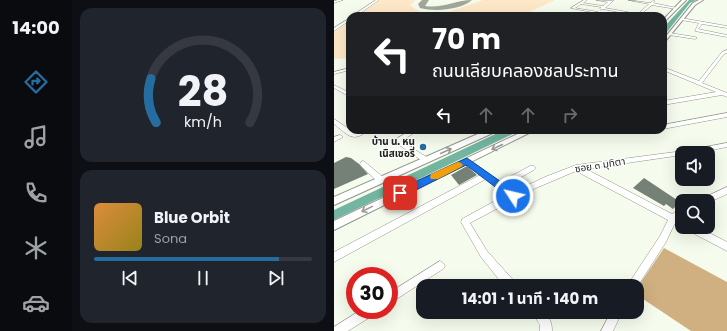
<!DOCTYPE html>
<html lang="th">
<head>
<meta charset="utf-8">
<style>
	body { margin:0; font-family:Poppins,"Noto Sans Thai",sans-serif; background:#20242c; color:#f1f3f6; height:100vh; display:flex; flex-direction:column; font-size:15px; white-space:nowrap }
	* { box-sizing:border-box; margin:0 }
	p { font-size:13px; color:#9ea1a6 }
	.icon { flex:none; width:22px; height:22px; fill:none; stroke:currentColor; stroke-width:2; stroke-linecap:round; stroke-linejoin:round }
	.map { position:relative; flex:1; overflow:hidden }
	.side { display:flex; flex-direction:column; gap:8px; padding:8px; background:#0d0f14; width:262px }
	.side>* { flex:none }
	.banner { position:absolute; left:12px; top:12px; width:321px; height:122px; border-radius:12px; box-shadow:0 4px 16px #0002; background:#202124; color:#fff; overflow:hidden }
	.fabs { position:absolute; left:341px; top:146px; display:grid; gap:8px }
	.fabs a { display:grid; place-items:center; width:40px; height:40px; border-radius:8px; background:#171b24; box-shadow:0 4px 16px #0002; font-size:20px }
	.speed { position:absolute; left:12px; top:267px; display:flex; gap:8px; font-size:20px; font-weight:700; text-align:center }
	.speed>* { display:grid; place-content:center; width:52px; height:52px; border-radius:50%; background:#171b24; box-shadow:0 4px 16px #0002; line-height:1 }
	.speed .limit { border:6px solid #d22; background:#fff; color:#111 }
	.pin { position:absolute; display:grid; place-items:center; width:34px; height:34px; color:#fff; margin:-17px; border-radius:8px; box-shadow:0 2px 6px #0006 }
	.me { position:absolute; width:44px; margin:-22px; rotate:305deg; stroke-linejoin:round; filter:drop-shadow(0 0 3px #0008) }
	.turn { display:flex; align-items:center; gap:14px; height:84px; padding:0 20px; font-size:18px }
	.turn .icon { width:52px; height:52px; stroke-width:2.5 }
	.turn b { display:block; font-size:28px; line-height:34px }
	.lanes { display:flex; align-items:center; height:38px; padding:0 20px; background:#0003; justify-content:center; gap:20px; direction:ltr }
	.lanes .off { opacity:.35 }
	.side .widget { flex:1; display:flex; flex-direction:column; justify-content:center; gap:6px; min-width:0; padding:0 14px; border-radius:12px; background:#20242c }
	.side .dial { align-items:center; gap:0 }
	.dial svg { height:104px; overflow:visible; fill:none; stroke:#363941; stroke-width:7; stroke-linecap:round; text-anchor:middle }
	.dial text { fill:#f1f3f6; stroke:none }
	.song { display:flex; align-items:center; gap:12px }
	.cover { width:48px; height:48px; border-radius:6px; background:linear-gradient(135deg,hsl(30 70% 55%),hsl(50 70% 35%)) }
	.played { height:4px; border-radius:2px; background:linear-gradient(90deg,#256da1 85%,#363941 85%) }
	.keys { display:flex; justify-content:space-around; direction:ltr }
	.trip { position:absolute; left:82px; top:279px; width:228px; height:40px; border-radius:12px; background:#171b24; box-shadow:0 4px 16px #0002; font-weight:700; line-height:40px; text-align:center }
	main { display:flex; flex:1; min-height:0 }
	.menu { display:flex; flex-direction:column; width:72px; justify-content:space-around; align-items:center; background:#090b0e; color:#9ea1a6 }
	.menu .icon { width:28px; height:28px }
	.menu .selected { color:#256da1 }
	.menu b { font-size:18px; color:#f1f3f6 }
	.map>svg:first-child { display:block }
</style>
</head>
<body>
<main>
<nav class="menu">
<b>14:00</b>
<svg class="icon selected" aria-label="directions" viewBox="0 0 24 24"><path d="M12 3l9 9-9 9-9-9zM9 14v-3h6M13 9l2 2-2 2"/></svg>
<svg class="icon" aria-label="music" viewBox="0 0 24 24"><path d="M9 18V5l10-2v13"/><circle cx="6" cy="18" r="3"/><circle cx="16" cy="16" r="3"/></svg>
<svg class="icon" aria-label="phone" viewBox="0 0 24 24"><path d="M5 4h4l2 5-3 2q2 4 5 5l2-3 5 2v4C11 20 4 13 5 4z"/></svg>
<svg class="icon" aria-label="climate" viewBox="0 0 24 24"><path d="M12 3v18M4 7l16 10M4 17L20 7"/></svg>
<svg class="icon" aria-label="car" viewBox="0 0 24 24"><path d="M5 17H2v-5l4-1 3-4h7l3 4 3 1v5h-3M9 17h6M6 11h13"/><circle cx="7" cy="17" r="2"/><circle cx="17" cy="17" r="2"/></svg>
</nav>
<section class="side">
<div class="widget dial"><svg viewBox="0 0 100 80">
<path d="M14 69A42 42 0 1 1 86 69"/>
<path d="M14 69A42 42 0 0 1 10 35" stroke="#256da1"/>
<text x="50" y="56" font-size="32" font-weight="700">28</text>
<text x="50" y="72" font-size="11">km/h</text>
</svg></div>
<div class="widget">
<div class="song"><i class="cover"></i><div><b>Blue Orbit</b><p>Sona</p></div></div>
<div class="played"></div>
<div class="keys"><svg class="icon" aria-label="previous" viewBox="0 0 24 24"><path d="M18 5L8 12l10 7zM5 5v14"/></svg><svg class="icon" aria-label="pause" viewBox="0 0 24 24"><path d="M8 5v14M16 5v14"/></svg><svg class="icon" aria-label="next" viewBox="0 0 24 24"><path d="M6 5l10 7-10 7zM19 5v14"/></svg></div>
</div>
</section>
<div class="map">
<svg width="393" height="331" viewBox="0 0 393 331">
	<rect width="100%" height="100%" fill="#f6fced"/>
	<g fill="#fee8c7">
		<path d="M47,0H82L76,5L81,9L86,11L81,13L90,16H23Z"/>
		<path d="M149,0H221L187,16H103Z"/>
		<path d="M16,21V58L0,59V32Z"/>
	</g>
	<path fill="#d0b080" d="M330,248L393,282V331H357L303,295V288Z"/>
	<g fill="#73b5a1">
		<path d="M355,0H362L356,3L329,37V28Z"/>
		<path d="M170,130H187L0,220V210Z"/>
	</g>
	<g fill="none" stroke-linecap="round" stroke-linejoin="round">
		<path fill="#a2a69b" fill-rule="evenodd" d="M88,0H95L91,6C108,9 122,0 138,0C126,10 101,12 86,8L84,4Z"/>
	</g>
	<g fill="#758076">
		<path d="M12,157L17,158L25,164L34,174L0,189V163Z"/>
		<path d="M133,166L143,175L125,185L117,175Z"/>
		<path d="M310,178L346,202L339,209L332,204L330,206L299,188Z"/>
	</g>
	<g fill="none" stroke-linecap="round" stroke-linejoin="round">
		<g stroke="#909588" stroke-width="1">
			<g id="minor">
				<path d="M5,0H9L0,3V1Z"/>
				<path d="M42,0H45L22,16H18Z"/>
				<path d="M250,0H253L249,3L269,6L274,2L262,0L276,1L280,0L271,8L304,14L315,4L294,0L316,3L320,0L321,1L319,3L343,8L342,9L318,5L307,14L313,16H305L269,9L267,10L266,9L267,7L247,4L241,8L264,12L262,13L237,8Z"/>
				<path d="M16,18V20L0,31V28Z"/>
				<path d="M347,18L393,26V28L368,24L364,29L393,35V37L361,31L365,23L347,20Z"/>
				<path d="M336,33L361,37L363,38L361,39L335,35Z"/>
				<path d="M393,50V53L390,54L368,83L393,93V97L388,95L329,105V101L382,92L329,70V67L365,81L388,52Z"/>
				<path d="M16,68V70L0,74V72Z"/>
				<path d="M0,85L16,93V97L0,88Z"/>
				<path d="M393,113V117L329,129V125Z"/>
				<path d="M0,119L21,133L26,130H34C19,144 13,134 0,124Z"/>
				<path d="M77,130H85L67,141L94,158L95,160L94,162H90L65,145L64,143H60L59,141Z"/>
				<path d="M307,130H315L312,132L308,131Z"/>
				<path d="M6,135L8,136L9,137L0,142V137Z"/>
				<path d="M393,143V147L362,153H348V155L252,169L338,214L348,208V217L346,218L348,219V227L341,223L332,242L303,287V286H293L326,236L334,220L242,171L202,188L136,223L153,251L181,282L182,286H170L147,257L127,222L128,219L172,195L152,179L0,262V252L146,175L131,163L130,161L131,159L133,158L166,182L196,166H200L202,168L200,170L171,186L179,192L211,177L242,165L349,151Z"/>
				<path d="M29,161L31,162L50,178L51,180L50,182H44L27,166L26,164L27,162Z"/>
				<path d="M393,187V194L374,203V201H366L367,199Z"/>
				<path d="M352,227H364L393,242V251L353,230Z"/>
				<path d="M106,261L109,263L111,266L109,269L55,304V293Z"/>
				<path d="M27,310H42L41,314L14,331H0V327Z"/>
				<path d="M198,312H210C216,319 218,322 218,331H206V325Z"/>
				<path d="M277,312H288L279,331H267Z"/>
			</g>
		</g>
		<g stroke="#909588" stroke-width="2">
			<g id="major">
				<path d="M348,0H352L329,23V20Z"/>
				<path d="M365,0H369L361,5L329,44V40L359,3Z"/>
				<path d="M153,130H162L161,132L0,205V197Z"/>
				<path d="M192,130H201L0,230V221Z"/>
			</g>
		</g>
		<use href="#minor" fill="#fff" fill-rule="evenodd"/>
		<use href="#major" fill="#fff" fill-rule="evenodd"/>
	</g>
	<defs><path id="oneway-shaft" d="M-6 0H5M1.5-3L5.5 0L1.5 3" fill="none" stroke-width="1.6" stroke-linecap="round" stroke-linejoin="round"/></defs>
	<g stroke="#9c9c9a">
		<use href="#oneway-shaft" transform="translate(163 147) rotate(155)"/>
		<use href="#oneway-shaft" transform="translate(112 151) rotate(-24)"/>
		<use href="#oneway-shaft" transform="translate(33 209) rotate(154)"/>
	</g>
	<path fill="#1a73e8" stroke="#114b97" d="M133,158L183,193L184,196L183,198L179,200L176,198L132,165L70,196L66,197L63,196L61,193L63,190Z"/>
	<path fill="#f59e0b" d="M124,162L127,163L129,165L127,167L104,179H97L96,177L97,174Z"/>
	<circle fill="#256da1" stroke="#fff" stroke-width="1.5" cx="89" cy="147" r="4"/>
	<g text-anchor="middle" dominant-baseline="central" stroke-width="3" stroke-linejoin="round" paint-order="stroke">
		<g font-size="10" font-weight="bold" fill="#22241f" stroke="#fff" text-anchor="end">
			<text x="81" y="141">บ้าน น. หนู<tspan x="81" dy="12">เนิสเซอรี่</tspan></text>
		</g>
		<g font-size="10" fill="#22241f" stroke="#fff">
			<text transform="translate(266 165) rotate(-9)">ซอย ๓ มุทิตา</text>
		</g>
	</g>
</svg>
<div class="fabs">
<a><svg class="icon" aria-label="sound" viewBox="0 0 24 24"><path d="M4 9h4l5-4v14l-5-4H4zM17 9q2 3 0 6"/></svg></a>
<a><svg class="icon" aria-label="search" viewBox="0 0 24 24"><circle cx="10" cy="10" r="6"/><path d="M15 15l6 6"/></svg></a>
</div>
<div class="speed"><div class="limit">30</div></div>
<div class="pin" style="left:66px;top:193px;background:#d93025"><svg class="icon" aria-label="arrive" viewBox="0 0 24 24"><path d="M6 21V4h12l-3 4 3 4H6"/></svg></div>
<svg class="me" style="left:179px;top:196px" viewBox="-20 -20 40 40"><circle r="17" fill="#1a73e8" stroke="#fff" stroke-width="3"/><path d="M0-11L8 9 0 5-8 9z" fill="#fff"/></svg>
<div class="trip">14:01 · 1 นาที · 140 m</div>
<div class="banner">
<div class="turn"><svg class="icon" aria-label="left" viewBox="0 0 24 24"><path d="M17 20v-9H6M10 6l-5 5 5 5"/></svg><div><b>70 m</b>ถนนเลียบคลองชลประทาน</div></div>
<div class="lanes"><svg class="icon" aria-label="left" viewBox="0 0 24 24"><path d="M17 20v-9H6M10 6l-5 5 5 5"/></svg><svg class="icon off" aria-label="ahead" viewBox="0 0 24 24"><path d="M12 20V5M6 11l6-6 6 6"/></svg><svg class="icon off" aria-label="ahead" viewBox="0 0 24 24"><path d="M12 20V5M6 11l6-6 6 6"/></svg><svg class="icon off" aria-label="right" viewBox="0 0 24 24"><path d="M7 20v-9h11M14 6l5 5-5 5"/></svg></div>
</div>
</div>
</main>
</body>
</html>
